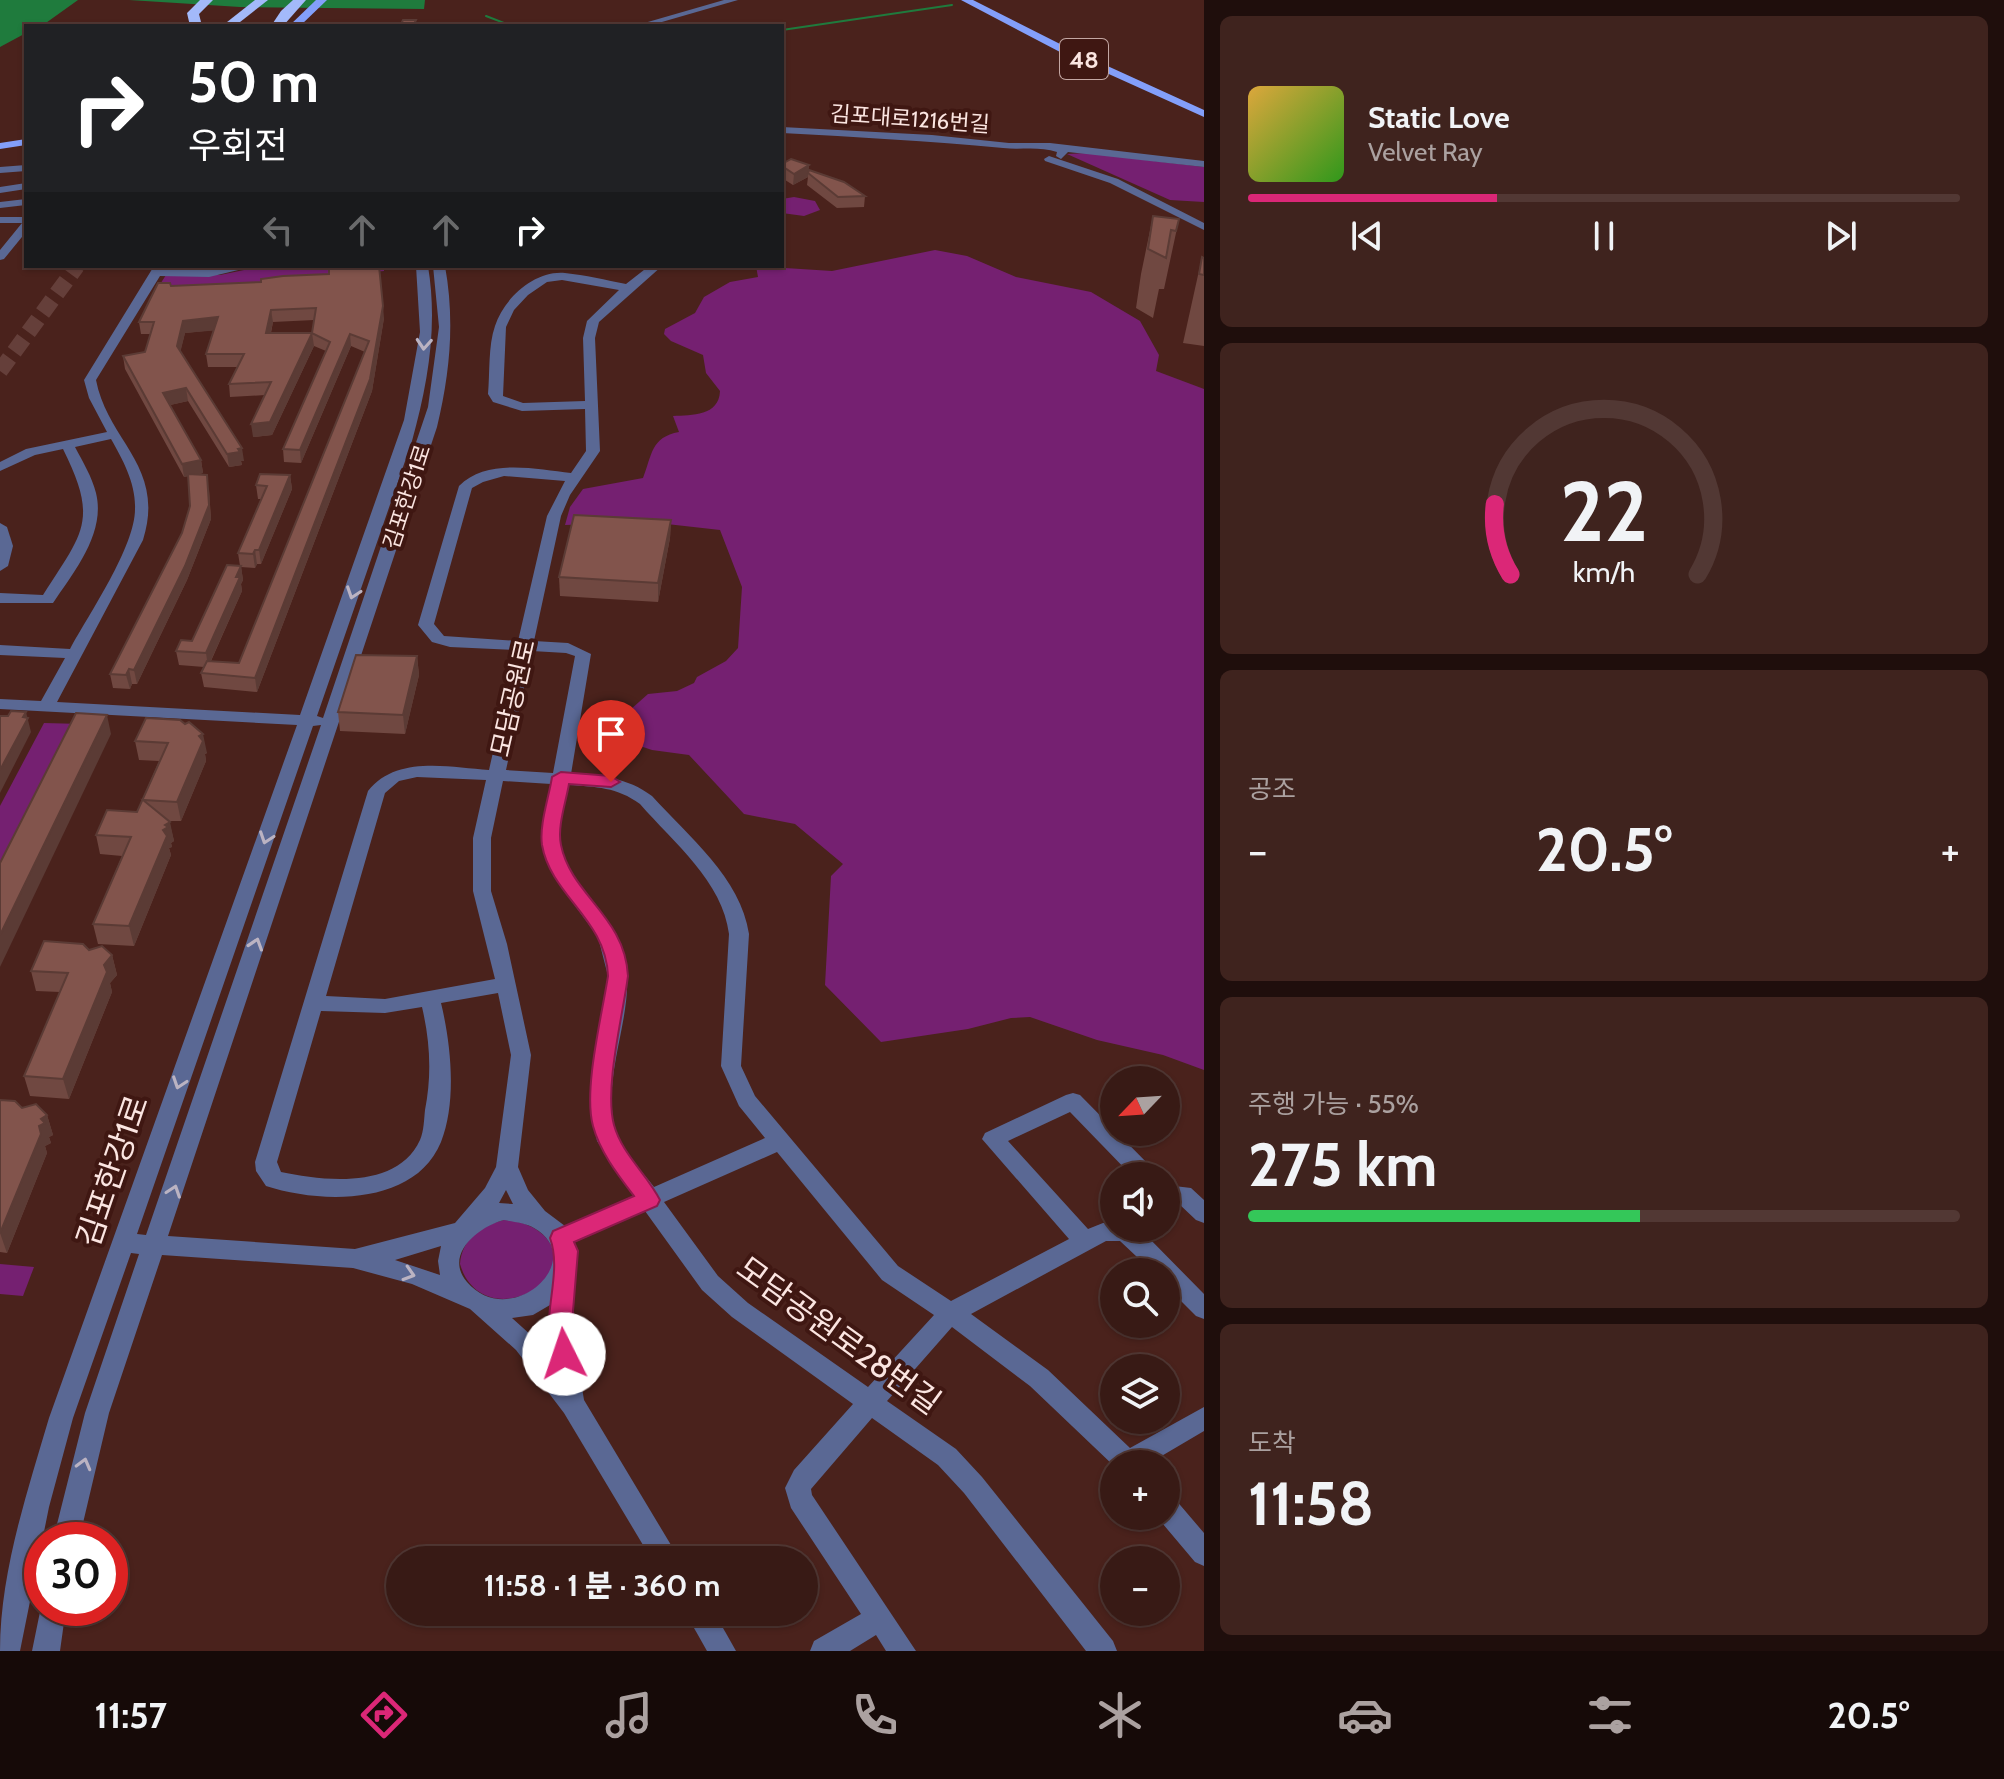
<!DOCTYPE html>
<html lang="ko">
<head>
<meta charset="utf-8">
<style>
	body { margin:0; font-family:Cabin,"Noto Sans KR",sans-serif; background:#3f231e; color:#f1f3f6; height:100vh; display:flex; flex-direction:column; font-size:30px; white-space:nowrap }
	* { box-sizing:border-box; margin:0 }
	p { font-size:26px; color:#aba1a0 }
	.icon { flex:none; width:44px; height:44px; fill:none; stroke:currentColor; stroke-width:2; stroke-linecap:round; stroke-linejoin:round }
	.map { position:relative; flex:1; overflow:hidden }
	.side { display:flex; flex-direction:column; gap:16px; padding:16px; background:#1f0e0c; width:800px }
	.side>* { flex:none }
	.banner { position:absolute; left:24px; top:24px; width:760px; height:244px; border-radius:0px; box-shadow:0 2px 6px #0004,0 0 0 2px #523834; background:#202124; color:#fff; overflow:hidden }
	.needle { width:52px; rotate:245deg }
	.controls { position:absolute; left:1100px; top:1066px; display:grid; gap:16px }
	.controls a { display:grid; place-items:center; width:80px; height:80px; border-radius:50%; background:#381a15; box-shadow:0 2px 6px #0004,0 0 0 2px #523834; font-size:40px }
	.speed { position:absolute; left:24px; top:1522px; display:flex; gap:16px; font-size:40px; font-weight:700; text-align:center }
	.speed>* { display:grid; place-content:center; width:104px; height:104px; border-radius:50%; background:#381a15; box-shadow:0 2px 6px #0004,0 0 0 2px #523834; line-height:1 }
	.speed .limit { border:12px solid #d22; background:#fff; color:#111 }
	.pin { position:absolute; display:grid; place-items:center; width:68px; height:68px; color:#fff; margin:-82px -34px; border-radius:50% 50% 50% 0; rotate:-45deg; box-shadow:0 0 8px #0007 }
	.pin .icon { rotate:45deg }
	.me { position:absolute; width:88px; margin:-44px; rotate:356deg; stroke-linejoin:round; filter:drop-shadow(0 0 6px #0008) }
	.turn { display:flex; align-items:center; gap:28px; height:168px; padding:0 32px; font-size:36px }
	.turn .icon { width:104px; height:104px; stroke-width:2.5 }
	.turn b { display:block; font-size:56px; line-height:68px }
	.lanes { display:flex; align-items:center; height:76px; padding:0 32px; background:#0003; justify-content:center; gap:40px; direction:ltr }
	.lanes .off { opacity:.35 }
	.big { font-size:60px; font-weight:800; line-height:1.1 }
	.side .card { flex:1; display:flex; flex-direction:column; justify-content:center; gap:12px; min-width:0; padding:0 28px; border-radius:12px; background:#3f231e }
	.side .dial { align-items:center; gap:0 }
	.dial svg { height:208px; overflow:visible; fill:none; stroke:#523834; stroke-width:7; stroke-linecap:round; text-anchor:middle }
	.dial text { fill:#f1f3f6; stroke:none }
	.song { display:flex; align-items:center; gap:24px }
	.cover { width:96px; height:96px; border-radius:12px; background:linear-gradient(135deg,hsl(40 70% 55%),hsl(110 70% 35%)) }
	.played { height:8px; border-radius:4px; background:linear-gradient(90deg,#db2777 35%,#523834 35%) }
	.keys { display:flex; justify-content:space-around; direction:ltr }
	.heat { display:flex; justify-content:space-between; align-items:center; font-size:44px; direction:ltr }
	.charge { height:12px; border-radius:6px; background:linear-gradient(90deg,#34c759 55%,#523834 0) }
	.trip { position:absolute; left:386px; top:1546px; width:432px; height:80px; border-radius:40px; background:#381a15; box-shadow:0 2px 6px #0004,0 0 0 2px #523834; font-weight:800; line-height:80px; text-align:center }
	.dock { display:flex; height:128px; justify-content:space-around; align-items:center; background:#160a08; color:#aba1a0 }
	.dock .icon { width:56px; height:56px }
	.dock .on { color:#db2777 }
	.dock b { font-size:36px; color:#f1f3f6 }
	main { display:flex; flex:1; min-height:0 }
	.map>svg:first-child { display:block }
</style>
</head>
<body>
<main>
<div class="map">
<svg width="1204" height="1651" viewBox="0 0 1204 1651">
	<rect width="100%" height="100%" fill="#4a221c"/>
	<g fill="#752071">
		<path d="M1087,153L1204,167V202L1170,200L1067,154Z"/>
		<path d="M794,197L815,201L820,210L804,216L782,213V199Z"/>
		<path d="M935,250L967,256L1016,277L1091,292L1140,321L1159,355L1156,371L1204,389V1070L1163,1055L1097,1040L1030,1017L1011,1018L968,1029L881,1042L825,985L831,876L843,864L795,824L744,814L689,755L652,750L625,741L630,710L648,694L677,691L694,683L697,677L726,661L738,648L742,587L720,530L649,522L565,525L570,507L583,489L643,478C652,455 651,437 679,432L673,416C692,415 719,416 720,391L706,373L703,355L671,341L664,334L665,329L695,313L704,297L730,282L758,277L756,266L832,271Z"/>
		<path d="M263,266H384V271L204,288L157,289L166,275H220Z"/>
		<path d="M44,723L82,724L0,886V806Z"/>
		<path d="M504,1220C539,1221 572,1250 544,1284C540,1288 533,1291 528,1293C499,1307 469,1296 460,1264C462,1239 480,1226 504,1220Z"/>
		<path d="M0,1264L34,1267L23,1296L0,1294Z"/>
	</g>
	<g fill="#1f7b3d">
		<path d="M0,0H78L43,25L26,26V33L0,47Z"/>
		<path d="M129,0H425L424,9L240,7Z"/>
	</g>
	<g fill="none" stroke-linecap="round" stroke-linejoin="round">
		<g stroke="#1f7b3d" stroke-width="2">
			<path d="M486,16L512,26"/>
			<path d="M782,30L952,5"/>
		</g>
		<path stroke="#653f3a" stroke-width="16" stroke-dasharray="16 8" stroke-linecap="butt" d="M0,371L77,266"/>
		<g fill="#5a6894" fill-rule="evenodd">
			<path d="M724,0H738L648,26H634Z"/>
			<path d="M782,127L932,135L1009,143H1050L1204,161V167L1068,152L1061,159L1056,156L1057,152C1040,146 1021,150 1003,148C929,141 856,137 782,133Z"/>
			<path d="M1049,156L1118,179L1204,223V230L1110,183L1045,161L1044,159Z"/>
			<path d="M26,165V171L0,173V167Z"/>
			<path d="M26,183V189L0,193V187Z"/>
			<path d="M26,199V205L0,208V202Z"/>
			<path d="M0,217H26V232L4,259L0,260V250L22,223H0Z"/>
			<path d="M154,266L209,269L255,266L209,277L160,276L96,380C108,442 166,466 143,540L57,702L300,715L404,420L420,332L416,266H428C438,326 428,383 412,441L317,716L323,718L428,407L439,327L433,266H445C455,321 450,373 437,427L168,1236L355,1249L455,1223L485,1188L496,1167L511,1055L498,993L441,1003C451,1044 457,1102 441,1142C415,1206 321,1204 266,1186L256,1171L255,1162L368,791C396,755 449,767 489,770L516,650L450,647L432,642L418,625L459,486C487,458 535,469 571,473L586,451L585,409L522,411L493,402L488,394C490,373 488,346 495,326C504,298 535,270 565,273C585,275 606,280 626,284L649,266H662L599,322L595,338L600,451L570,495L561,516L534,641L568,643L591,654L571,774C601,776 627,777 652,796C688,836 741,878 749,934L741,1066L755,1096L898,1266L951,1301L1069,1239L982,1139L985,1133L1066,1095L1073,1093L1080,1095L1154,1170L1157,1176H1132L1070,1112L1008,1141L1088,1229L1103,1223H1114V1228H1136L1143,1232L1204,1294V1319L1196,1316L1166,1286V1272H1153L1120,1241H1106L971,1314L1048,1370L1130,1448L1204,1407V1431L1148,1464H1114V1466L1030,1386L952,1327L887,1401L956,1449L982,1477L1113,1641L1117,1651H1086L964,1493L938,1465L872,1418L811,1489L812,1495L916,1651H886L876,1635L850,1651H810L814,1641L861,1614L791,1508L785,1488L794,1470L853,1404L732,1317L702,1290L645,1211L573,1243L576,1255L572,1275L573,1333L584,1400L680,1560H652L564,1413L516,1350L470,1309L412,1284L353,1268L162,1255L109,1413L79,1540H53L85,1413L139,1254L131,1253L73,1418L49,1507L20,1651H0C0,1572 27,1493 49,1418L297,725L0,709V699L41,701L65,658L0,655V645L70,649C89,614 135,547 135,509C136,484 123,460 111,439L75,447C83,462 92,477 96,493C106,533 74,572 53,603H0V593L43,595C83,532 99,521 63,449L35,455L0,471V462L26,449L107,432L89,398L84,380ZM562,280L619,290L587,321L583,338L585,401L523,403L503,396L506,327L514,310L528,295L547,282ZM504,476L565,481L547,516L518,641L444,636L434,624L472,488L483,482ZM532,651L566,653L575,656L553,773L506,770ZM321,725L146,1235L137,1234L313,726ZM417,777L486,780L473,838V891L495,979L385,999L326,996L385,793L399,781ZM503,781L551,784L541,841L546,860L557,881L598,937L608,976L592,1082L590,1105L597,1141L635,1195L565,1226L545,1211L528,1190L518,1167L531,1055L507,944L491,891V838ZM569,785C596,787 617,787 640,804C673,842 723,882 729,934L721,1066L739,1106L765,1138L654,1187C643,1172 625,1155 618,1137C596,1079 639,1011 624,956C614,915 559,880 559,840C559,822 566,802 569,785ZM422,1007C430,1041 432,1075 425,1110C424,1119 424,1131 420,1140C397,1190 324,1181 281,1172L277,1162L321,1011L385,1013ZM777,1152L882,1280L934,1315L868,1387L748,1303L718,1276L664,1202ZM506,1190L513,1204L499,1203ZM504,1220C513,1222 526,1223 534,1228C590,1260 510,1332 467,1282C443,1254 480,1226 504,1220ZM441,1246L438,1261L440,1275L395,1260ZM550,1305L549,1333L554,1362L532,1336L512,1318L533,1315Z"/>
			<path d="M0,523L7,527L13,546L8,566L0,571Z"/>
			<path d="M1166,1185L1191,1188L1204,1200V1223L1196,1220L1178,1203H1166Z"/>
			<path d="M1166,1496L1175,1499L1204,1533V1566L1195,1562L1157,1517L1166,1516Z"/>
			<path d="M42,1602V1608H66L60,1651H32Z"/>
			<path d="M685,1612H714L736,1651H707Z"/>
		</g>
		<g fill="#839ffa" fill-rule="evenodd">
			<path d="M316,0H327L300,26H289Z"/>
			<path d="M961,0H973L1068,48L1204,110V117L1060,52Z"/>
			<path d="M26,139V145L0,149V143Z"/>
		</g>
		<g fill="#a3b9fa" fill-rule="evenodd">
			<path d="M200,0H213L199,14L202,26H190L187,13Z"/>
			<path d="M255,0H268L235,26H222Z"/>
			<path d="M293,0H306L283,26H271L281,11Z"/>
		</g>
	</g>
	<g fill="#704841" fill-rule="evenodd">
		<path d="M782,164L809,165L808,172L865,196L864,207L837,208L807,185L808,177L793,185L782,178Z"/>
		<path d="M1153,216L1179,219L1164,289H1159L1153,318L1136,308L1141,274Z"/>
		<path d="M1202,257L1204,258V346L1183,343Z"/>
		<path d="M171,286L384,318L372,391L257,692L204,687L201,673L204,667L179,665L176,651L192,641L240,566L238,553L261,499H258L256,485L290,475L292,489L261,564H257L255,568L241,567L243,580L241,584L242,591L211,661L239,663L365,352L351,346L301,463L284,462L283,449L326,351L314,346L272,435L253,437L265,395L230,397L229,384L238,367H208L206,354L214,330L185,333L180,352L244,461H241L242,465L229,467L188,401L170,405L201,460L203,473L195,475L209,489L211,519L187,580L137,684H132L130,689L113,688L110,674L182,533L190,506L188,476L184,477L125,369L123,356L145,352L150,334H141L139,322ZM314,320L312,333H271L273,322Z"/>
		<path d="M671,520L670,538L658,602L560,596L559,577Z"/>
		<path d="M417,656L419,675L405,734L340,731L338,712Z"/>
		<path d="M185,724L207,753L205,754L206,761L181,821H169L174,841L171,843L172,847L169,848L171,855L134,946L98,944L93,924L122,856L100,854L96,835L137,812L159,761L139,760L135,741Z"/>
		<path d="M89,950L112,955L117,975L110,983L112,992L69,1099L30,1096L24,1076L60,992L36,991L31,971Z"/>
		<path d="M0,1100L47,1115L53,1135L49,1137L51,1143L45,1146L47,1153L7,1253L0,1252Z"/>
	</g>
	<g fill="#5b3b35">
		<path d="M809,165L808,177L793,185L794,174Z"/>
		<path d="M383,306L384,318L372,391L257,692L255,678Z"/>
		<path d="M271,310L273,322L268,345L266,333Z"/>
		<path d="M218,317L220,330L185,333L179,358L177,346L183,321Z"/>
		<path d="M312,333L314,346L272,435L253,437L251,424Z"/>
		<path d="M350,334L351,346L301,463L300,450Z"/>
		<path d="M186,388L188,401L166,406L163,393Z"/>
		<path d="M242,448L244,461H241L242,465L229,467L227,454Z"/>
		<path d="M201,460L203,473L184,477L182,464Z"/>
		<path d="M207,475L211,519L187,580L137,684L134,670Z"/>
		<path d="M290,475L292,489L261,564L259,550Z"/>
		<path d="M671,520L670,538L658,602V583Z"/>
		<path d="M255,550L257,564L255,568L253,554Z"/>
		<path d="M241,566L243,580L241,584L242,591L208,667L206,653Z"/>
		<path d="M417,656L419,675L405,734L403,715Z"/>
		<path d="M129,669L132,684L130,689L126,675Z"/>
		<path d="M26,712L31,732L0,793V770Z"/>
		<path d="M107,715L111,734L0,967V935Z"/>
		<path d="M203,734L207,753L205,754L206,761L181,821L177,802L199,736Z"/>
		<path d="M170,822L174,841L171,843L172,847L169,848L171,855L134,946L129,926L165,825Z"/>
		<path d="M112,955L117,975L110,983L112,992L69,1099L63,1079L104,965Z"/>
		<path d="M47,1115L53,1135L49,1137L51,1143L45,1146L47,1153L7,1253L0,1233L41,1119Z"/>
	</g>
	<g fill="#82544c" stroke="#5b3b35" stroke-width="2" fill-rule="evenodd">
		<path d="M403,20H416L413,26H400Z"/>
		<path d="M791,159L809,165L794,174L782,166V164Z"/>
		<path d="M809,170L844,182L865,196L838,197L808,173Z"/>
		<path d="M1153,216L1179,219L1176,231L1171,230L1166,258L1148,249Z"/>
		<path d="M1202,257L1204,258V275L1199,274Z"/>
		<path d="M354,266H379L383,306L370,379L255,678L201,673L207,661L239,663L369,341L350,334L300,450L283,449L330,342L312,333L270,422L251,424L271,382L229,384L244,354H206L218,317L183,321L177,346L242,448L238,449L240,452L227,454L186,388L163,393L201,460L182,464L123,356L145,352L154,322H139L158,283H170L171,286L261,282V279L283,276L329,274V267ZM316,308L312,333H266L271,310Z"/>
		<path d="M188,474L207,475L209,505L185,566L134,670L129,669L126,675L110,674L182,533L190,506Z"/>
		<path d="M260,474L290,475L259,550H255L253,554L238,553L267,486L256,485Z"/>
		<path d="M574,515L671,520L658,583L559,577Z"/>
		<path d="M227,565L241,566L236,577H240L206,653L176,651L181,640L192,641Z"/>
		<path d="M356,655L417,656L403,715L338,712Z"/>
		<path d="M11,711L26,712L23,717L28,718L0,770V716H8Z"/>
		<path d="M76,713L107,715L0,935V863Z"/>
		<path d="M146,718L180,720L185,724L189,722L203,734L199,736L203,741L177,802L143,800L170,822L165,825L168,827L163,830L167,836L129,926L93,924L131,837L96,835L107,810L137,812L168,743L135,741Z"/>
		<path d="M44,941L83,944L89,950L102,946L112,955L104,965L107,972L63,1079L24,1076L68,973L31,971Z"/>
		<path d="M0,1100L15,1101L22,1108L36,1104L47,1115L41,1119L45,1123L39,1126L41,1134L0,1233Z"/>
	</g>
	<defs><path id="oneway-chevron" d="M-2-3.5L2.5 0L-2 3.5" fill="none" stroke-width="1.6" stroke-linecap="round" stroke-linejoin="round" transform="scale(2)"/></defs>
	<g stroke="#bbb3c2">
		<use href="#oneway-chevron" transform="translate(424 344) rotate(94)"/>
		<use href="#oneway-chevron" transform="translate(353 593) rotate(109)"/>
		<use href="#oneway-chevron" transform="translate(266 838) rotate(109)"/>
		<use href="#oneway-chevron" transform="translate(256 944) rotate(-72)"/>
		<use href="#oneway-chevron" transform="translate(179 1083) rotate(109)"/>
		<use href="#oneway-chevron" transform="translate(174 1191) rotate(-71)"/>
		<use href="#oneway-chevron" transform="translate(409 1274) rotate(17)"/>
		<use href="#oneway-chevron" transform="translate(84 1464) rotate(-75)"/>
	</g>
	<path fill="#db2777" stroke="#8e194d" stroke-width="2" d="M561,772L611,776L620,782L611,787L569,784C566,802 557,827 561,845C571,895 625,916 628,976C623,1015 604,1088 614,1125C622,1154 647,1174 660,1200L657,1206L574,1242L578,1251L573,1311L576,1354L572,1362L564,1365L555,1362C537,1323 564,1276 550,1238L553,1231L634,1196C618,1175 600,1152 593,1126C583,1090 602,1015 608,976C606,919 551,896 542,845C539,825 549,797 552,777Z"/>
	<g text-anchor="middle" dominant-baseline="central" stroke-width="8" stroke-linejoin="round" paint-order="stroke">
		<g font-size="22" fill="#fbe5e1" stroke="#3f1712">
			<text transform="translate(910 119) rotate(4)">김포대로1216번길</text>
			<text transform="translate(407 497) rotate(-72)">김포한강1로</text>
		</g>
		<rect fill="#3f1712" stroke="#c3a7a3" stroke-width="2" x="1060" y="39" width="48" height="40" rx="6"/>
		<g font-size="24" font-weight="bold" fill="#fbe5e1">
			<text x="1084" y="59">48</text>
		</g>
		<g font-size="26" fill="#fbe5e1" stroke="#3f1712">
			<text transform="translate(513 698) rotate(-77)">모담공원로</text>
		</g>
		<g font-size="32" fill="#fbe5e1" stroke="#3f1712">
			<text transform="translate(112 1171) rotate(-71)">김포한강1로</text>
			<text transform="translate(839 1335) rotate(36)">모담공원로28번길</text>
		</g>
	</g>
</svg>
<div class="controls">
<a><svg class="needle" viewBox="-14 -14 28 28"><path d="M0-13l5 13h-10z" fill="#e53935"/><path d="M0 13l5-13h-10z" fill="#aba1a0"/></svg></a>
<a><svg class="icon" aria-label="sound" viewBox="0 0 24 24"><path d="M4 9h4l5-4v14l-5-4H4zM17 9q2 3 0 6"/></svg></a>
<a><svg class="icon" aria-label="search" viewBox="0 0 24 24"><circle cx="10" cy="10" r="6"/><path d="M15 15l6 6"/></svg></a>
<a><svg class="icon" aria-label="layers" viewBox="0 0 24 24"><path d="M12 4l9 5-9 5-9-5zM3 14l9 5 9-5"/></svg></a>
<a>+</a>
<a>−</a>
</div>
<div class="speed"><div class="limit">30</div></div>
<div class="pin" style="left:611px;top:782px;background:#d93025"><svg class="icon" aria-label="arrive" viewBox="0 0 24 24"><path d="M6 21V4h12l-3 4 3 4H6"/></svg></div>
<svg class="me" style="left:564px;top:1354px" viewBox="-20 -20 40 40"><circle r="19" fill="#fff"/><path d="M0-13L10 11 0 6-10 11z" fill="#db2777"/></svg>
<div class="trip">11:58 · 1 분 · 360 m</div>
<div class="banner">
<div class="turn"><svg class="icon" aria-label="right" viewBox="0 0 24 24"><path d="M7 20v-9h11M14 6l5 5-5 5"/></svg><div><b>50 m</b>우회전</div></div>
<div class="lanes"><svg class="icon off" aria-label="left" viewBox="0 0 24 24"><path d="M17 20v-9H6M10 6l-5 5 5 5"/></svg><svg class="icon off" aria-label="ahead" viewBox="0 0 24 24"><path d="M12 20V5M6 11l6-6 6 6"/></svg><svg class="icon off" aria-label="ahead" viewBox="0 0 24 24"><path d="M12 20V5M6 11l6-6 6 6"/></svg><svg class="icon" aria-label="right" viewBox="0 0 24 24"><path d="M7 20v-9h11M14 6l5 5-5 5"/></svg></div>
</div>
</div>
<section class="side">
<div class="card">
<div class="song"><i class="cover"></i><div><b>Static Love</b><p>Velvet Ray</p></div></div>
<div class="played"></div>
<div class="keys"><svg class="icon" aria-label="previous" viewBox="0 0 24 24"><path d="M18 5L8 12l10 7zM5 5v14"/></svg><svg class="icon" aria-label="pause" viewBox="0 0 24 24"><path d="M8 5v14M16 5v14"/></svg><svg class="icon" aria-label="next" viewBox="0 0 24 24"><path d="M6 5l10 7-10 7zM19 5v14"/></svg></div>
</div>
<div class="card dial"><svg viewBox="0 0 100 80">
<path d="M14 69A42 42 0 1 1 86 69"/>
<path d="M14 69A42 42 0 0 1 8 42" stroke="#db2777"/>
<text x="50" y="56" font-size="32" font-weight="700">22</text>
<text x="50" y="72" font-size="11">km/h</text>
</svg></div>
<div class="card"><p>공조</p>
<div class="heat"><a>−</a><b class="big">20.5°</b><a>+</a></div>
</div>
<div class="card"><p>주행 가능 · 55%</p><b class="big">275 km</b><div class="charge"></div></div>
<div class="card"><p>도착</p><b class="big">11:58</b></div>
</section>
</main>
<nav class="dock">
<b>11:57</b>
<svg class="icon on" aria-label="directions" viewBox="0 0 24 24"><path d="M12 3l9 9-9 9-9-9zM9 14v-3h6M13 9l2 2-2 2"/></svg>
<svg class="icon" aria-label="music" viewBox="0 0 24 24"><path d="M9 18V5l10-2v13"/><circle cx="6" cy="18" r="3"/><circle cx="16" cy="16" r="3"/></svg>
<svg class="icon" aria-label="phone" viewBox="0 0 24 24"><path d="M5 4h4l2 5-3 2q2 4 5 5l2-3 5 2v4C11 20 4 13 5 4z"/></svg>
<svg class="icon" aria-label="climate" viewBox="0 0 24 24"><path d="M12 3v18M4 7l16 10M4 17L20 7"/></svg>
<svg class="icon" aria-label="car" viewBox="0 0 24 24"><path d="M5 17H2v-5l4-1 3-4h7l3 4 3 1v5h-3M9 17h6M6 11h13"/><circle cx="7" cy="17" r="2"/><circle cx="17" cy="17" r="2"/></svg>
<svg class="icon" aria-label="filters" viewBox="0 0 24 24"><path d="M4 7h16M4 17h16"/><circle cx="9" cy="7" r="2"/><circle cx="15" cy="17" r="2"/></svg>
<b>20.5°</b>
</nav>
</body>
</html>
